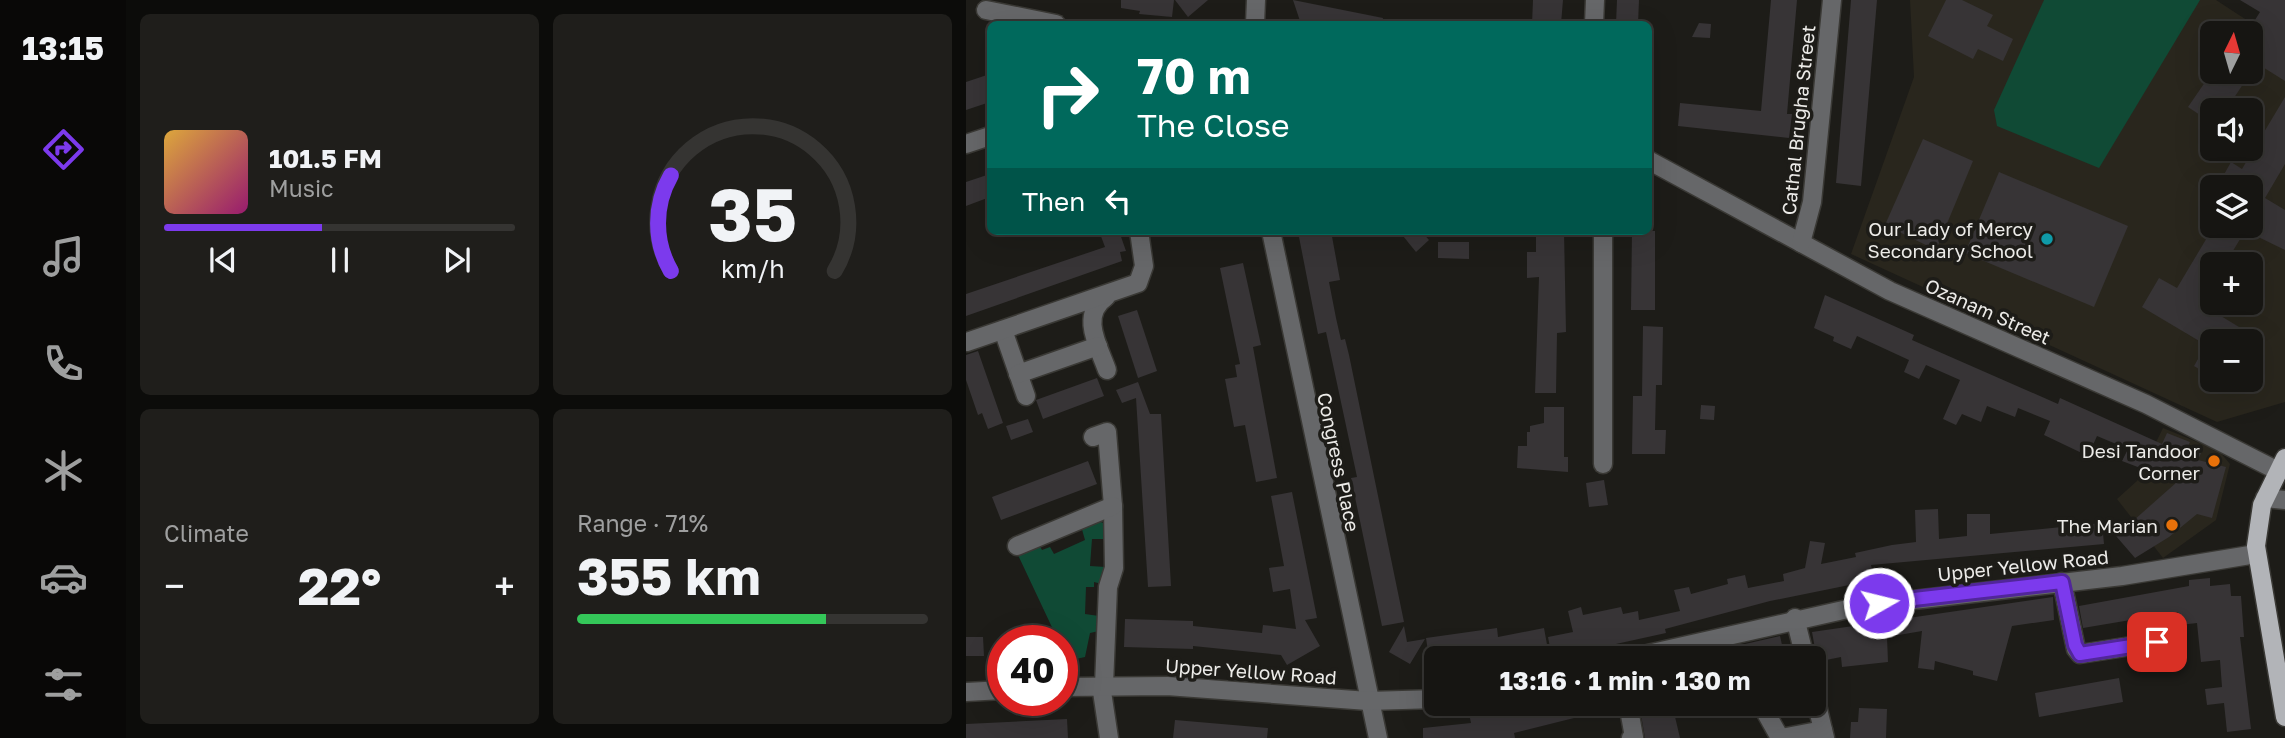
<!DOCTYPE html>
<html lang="en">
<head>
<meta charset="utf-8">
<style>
	body { margin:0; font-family:"Golos Text",sans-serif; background:#1f1e1b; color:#f1f3f6; height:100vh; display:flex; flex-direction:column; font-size:26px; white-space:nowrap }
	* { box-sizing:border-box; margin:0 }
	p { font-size:23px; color:#9e9f9f }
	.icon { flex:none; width:38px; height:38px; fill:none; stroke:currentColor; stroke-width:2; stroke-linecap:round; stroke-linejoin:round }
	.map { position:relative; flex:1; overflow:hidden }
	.panel { display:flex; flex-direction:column; gap:14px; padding:14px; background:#0c0c0a; width:840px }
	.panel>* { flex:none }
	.hud { position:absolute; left:21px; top:21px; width:665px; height:214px; border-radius:10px; box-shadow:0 7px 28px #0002,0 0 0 2px #353432; background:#00695c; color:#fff; overflow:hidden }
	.needle { width:46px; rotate:5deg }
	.tools { position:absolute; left:1234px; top:21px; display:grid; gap:14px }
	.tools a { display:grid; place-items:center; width:63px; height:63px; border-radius:10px; background:#161512; box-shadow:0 7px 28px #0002,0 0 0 2px #353432; font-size:35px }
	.speed { position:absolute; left:21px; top:625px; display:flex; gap:14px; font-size:35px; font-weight:700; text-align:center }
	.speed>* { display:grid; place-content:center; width:91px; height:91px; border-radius:50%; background:#161512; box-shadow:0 7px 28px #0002,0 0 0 2px #353432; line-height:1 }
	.speed .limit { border:10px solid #d22; background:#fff; color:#111 }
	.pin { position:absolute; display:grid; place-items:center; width:60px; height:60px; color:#fff; margin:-30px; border-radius:14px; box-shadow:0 4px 10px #0006 }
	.me { position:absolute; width:77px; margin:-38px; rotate:82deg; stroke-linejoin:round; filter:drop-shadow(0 0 5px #0008) }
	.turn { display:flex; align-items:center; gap:24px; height:147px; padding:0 35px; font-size:32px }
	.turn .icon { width:91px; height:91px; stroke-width:2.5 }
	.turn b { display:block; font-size:49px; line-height:60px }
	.then { display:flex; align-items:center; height:66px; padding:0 35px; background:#0003; gap:14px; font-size:26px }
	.big { font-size:52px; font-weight:700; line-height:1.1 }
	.panel .card { flex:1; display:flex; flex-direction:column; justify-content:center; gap:10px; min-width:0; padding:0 24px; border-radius:10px; background:#1f1e1b }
	.panel .dial { align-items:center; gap:0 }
	.dial svg { height:182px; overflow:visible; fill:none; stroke:#353432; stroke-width:7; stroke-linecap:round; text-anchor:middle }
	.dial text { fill:#f1f3f6; stroke:none }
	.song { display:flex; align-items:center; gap:21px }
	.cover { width:84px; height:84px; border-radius:10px; background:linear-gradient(135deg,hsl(40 70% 55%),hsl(320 70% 35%)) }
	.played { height:7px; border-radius:4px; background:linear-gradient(90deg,#7c3aed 45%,#353432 45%) }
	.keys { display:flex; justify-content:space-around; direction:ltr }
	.heat { display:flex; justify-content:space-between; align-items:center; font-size:38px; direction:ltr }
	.charge { height:10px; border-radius:5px; background:linear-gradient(90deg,#34c759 71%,#353432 0) }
	.panel .tiles { flex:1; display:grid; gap:14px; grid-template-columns:repeat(2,1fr) }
	.trip { position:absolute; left:458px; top:646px; width:402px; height:70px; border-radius:10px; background:#161512; box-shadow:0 7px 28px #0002,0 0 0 2px #353432; font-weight:700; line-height:70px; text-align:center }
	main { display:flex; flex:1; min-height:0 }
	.menu { display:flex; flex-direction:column; width:126px; justify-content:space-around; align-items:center; background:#090807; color:#9e9f9f }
	.menu .icon { width:49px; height:49px }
	.menu .selected { color:#7c3aed }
	.menu b { font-size:32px; color:#f1f3f6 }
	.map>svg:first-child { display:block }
</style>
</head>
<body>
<main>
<nav class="menu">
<b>13:15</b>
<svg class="icon selected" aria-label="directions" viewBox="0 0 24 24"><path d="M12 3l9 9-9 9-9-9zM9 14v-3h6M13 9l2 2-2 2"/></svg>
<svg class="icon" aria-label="music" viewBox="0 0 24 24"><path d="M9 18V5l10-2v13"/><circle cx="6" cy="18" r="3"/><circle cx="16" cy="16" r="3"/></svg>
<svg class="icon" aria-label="phone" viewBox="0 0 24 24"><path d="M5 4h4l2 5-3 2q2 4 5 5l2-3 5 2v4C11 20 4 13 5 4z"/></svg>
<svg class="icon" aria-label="climate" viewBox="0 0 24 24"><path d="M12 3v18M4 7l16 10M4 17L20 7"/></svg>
<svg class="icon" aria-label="car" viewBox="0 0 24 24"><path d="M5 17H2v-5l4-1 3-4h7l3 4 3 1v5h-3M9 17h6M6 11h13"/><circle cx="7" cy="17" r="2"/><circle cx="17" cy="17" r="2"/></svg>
<svg class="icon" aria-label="filters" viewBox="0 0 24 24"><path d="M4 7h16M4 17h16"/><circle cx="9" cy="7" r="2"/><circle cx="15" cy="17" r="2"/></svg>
</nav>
<section class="panel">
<div class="tiles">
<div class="card">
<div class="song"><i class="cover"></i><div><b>101.5 FM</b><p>Music</p></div></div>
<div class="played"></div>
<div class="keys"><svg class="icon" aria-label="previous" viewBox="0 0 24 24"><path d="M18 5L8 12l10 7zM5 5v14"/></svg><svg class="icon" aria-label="pause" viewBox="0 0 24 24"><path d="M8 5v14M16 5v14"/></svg><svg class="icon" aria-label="next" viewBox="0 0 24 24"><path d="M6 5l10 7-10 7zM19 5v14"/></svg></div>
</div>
<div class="card dial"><svg viewBox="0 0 100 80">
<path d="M14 69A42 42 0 1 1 86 69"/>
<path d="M14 69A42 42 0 0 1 14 27" stroke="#7c3aed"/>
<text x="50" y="56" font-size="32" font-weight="700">35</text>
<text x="50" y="72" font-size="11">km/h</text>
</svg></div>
<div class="card"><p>Climate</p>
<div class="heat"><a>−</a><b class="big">22°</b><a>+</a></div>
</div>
<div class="card"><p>Range · 71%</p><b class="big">355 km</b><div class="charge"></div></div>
</div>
</section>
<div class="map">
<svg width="1319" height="738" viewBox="0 0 1319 738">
	<rect width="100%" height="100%" fill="#1d1c18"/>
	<g fill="#29261d" fill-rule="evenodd">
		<path d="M944,0H1250L1319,45V402L1251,422L885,254L948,77ZM1246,33H1284V72H1246ZM1246,110H1284V149H1246ZM1246,187H1284V226H1246ZM1246,264H1284V303H1246ZM1246,341H1284V380H1246Z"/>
		<path d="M1197,428L1253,451L1264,464L1250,520L1197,558L1151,499L1171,481Z"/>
	</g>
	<g fill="#104a35">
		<path d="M1078,0H1234L1133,168L1031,126L1028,110Z"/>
		<path d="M131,520L141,525L140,539H126L124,566L140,567L136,584L128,582V587H120L119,614L133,616V631L124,633L119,657L101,661L96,640H92L52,555L72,543L76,550L84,547L88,554L119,540L115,526Z"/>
	</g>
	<g fill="#373436">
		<path d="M155,0H208L206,17L173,14L174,11L155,8Z"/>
		<path d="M209,0H242L222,17Z"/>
		<path d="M327,0L417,18L416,24H335Z"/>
		<path d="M567,0H597L595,24H566Z"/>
		<path d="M651,0H673L672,24H650Z"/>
		<path d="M805,0H831L821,114H826L823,138L712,126L714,103L795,111Z"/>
		<path d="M885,0H911L895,186L870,183Z"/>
		<path d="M980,0H996L1027,15L1021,26L1047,39L1037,61L1012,49L1007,59L962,36Z"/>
		<path d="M1274,0H1319V81L1284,59V28L1294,12Z"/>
		<path d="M733,23L745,24L744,38L726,37Z"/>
		<path d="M1246,72H1285L1260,110H1246V123L1222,107Z"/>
		<path d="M24,74V102L0,110V82Z"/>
		<path d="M1319,97V164L1299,198L1319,210V250L1284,233V187H1251L1265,162L1276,169Z"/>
		<path d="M957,139L1007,161L970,250L919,225Z"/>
		<path d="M1033,172L1162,226L1128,307L999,253Z"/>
		<path d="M24,174V197L0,206V182Z"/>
		<path d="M1248,226H1282L1259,264H1246V286L1235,304L1278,330L1271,341H1246V377L1228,366L1240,345L1176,307L1193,278L1211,288Z"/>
		<path d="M133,231H153L160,251L154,252L156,261L0,316V294L139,247Z"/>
		<path d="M365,231L374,280L363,282L370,318L375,340L379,339L383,355L438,622L416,626L385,478L391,477L360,332L352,334L333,237Z"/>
		<path d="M433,231H455L463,240L450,252Z"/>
		<path d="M570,231H598L600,332L591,333L590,393H569L573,277L561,278V252H570Z"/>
		<path d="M666,231H689V310H665Z"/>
		<path d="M472,242H503V259L472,258Z"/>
		<path d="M277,263L295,345L287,347L311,478L290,482L279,425L268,427L259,379L271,377L269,365L274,364L254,268Z"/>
		<path d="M859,295L948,335L946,340L1092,404L1094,398L1196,444L1201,433L1224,442L1221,448L1235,453L1232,460L1260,467L1246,518L1231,514L1203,537L1169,558L1150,536L1211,482L1156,461L1162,449L1131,436L1122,456L1078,435L1084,421L1052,408L1049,417L1021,406L1015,422L996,414L990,425L977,419L994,380L960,365L953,379L938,372L943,360L891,336L885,349L867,341L868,337L848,328Z"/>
		<path d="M171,310L191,371L172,378L152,316Z"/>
		<path d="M677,326L697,327L696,385H690L689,430H700L699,454H666L667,396H676Z"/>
		<path d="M12,351L37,423L22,429L16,413L12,415L0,380V355Z"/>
		<path d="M131,378L138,396L77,419L70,400Z"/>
		<path d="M172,382L184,414H195L205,586L182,587L170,398L156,403L150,390Z"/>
		<path d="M735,405L749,406L748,420L734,419Z"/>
		<path d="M578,407H598V457H602V472L551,468L552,446H561V432H564V426L578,423Z"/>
		<path d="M62,419L67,432L45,440L40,426Z"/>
		<path d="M122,461L131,484L35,520L26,497Z"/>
		<path d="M638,480L642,505L623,507L620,483Z"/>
		<path d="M326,492L351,618L339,620L354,646L321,665L315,655L227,646V649L158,647L159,619L227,621V626L296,633L297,625L330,629L324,589L307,592L303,568L318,566L305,496Z"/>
		<path d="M972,509L973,539L1001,536V514H1024V534L1136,523L1138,544L905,565L908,580L804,601L699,629L700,633L586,658L582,637L607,632L602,611L615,607L617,615L655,607L657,614L672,611L673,620L714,611L708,590L723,587L725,594L762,584L761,579L779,575L782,588L818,581L817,574L839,568L844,541L859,543L855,564L890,557L889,553L926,545L950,542L949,510Z"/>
		<path d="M1244,578V586L1264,584L1265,596H1275L1278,637H1274L1285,729L1261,732L1258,703L1241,705L1239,689L1256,687L1254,660L1235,662L1231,623L1214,625L1212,612L1117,628L1113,606L1223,586V580Z"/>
		<path d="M1087,597L1088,620L1046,626L1031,681L1007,675V671L969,661L968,670L952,668L956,631L921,637L922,662L876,667L875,657L855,661L854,653L850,654L846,632Z"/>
		<path d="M438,626L441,642L459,639L444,664L423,652Z"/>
		<path d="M531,628L532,637L578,628L582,650L555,655L554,649L492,658H463L460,638Z"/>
		<path d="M814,636L819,658H741L740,653Z"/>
		<path d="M0,637H17L18,656H0Z"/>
		<path d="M1153,678L1157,702L1073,717L1069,693Z"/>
		<path d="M526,704H643L644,709L548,733L549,738H457V728L505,723L502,708Z"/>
		<path d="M698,704H706L714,738H679L674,709Z"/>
		<path d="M893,708L921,709L920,738H884L885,722H892Z"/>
		<path d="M101,719L102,738H0V724Z"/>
		<path d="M209,720L302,728L301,738H207Z"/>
	</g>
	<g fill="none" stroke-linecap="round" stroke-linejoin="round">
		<g stroke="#3a3935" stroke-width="21">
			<g id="minor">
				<path d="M20,10L90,24"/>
				<path d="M289,24L290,0"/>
				<path d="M628,24L629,0"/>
				<path d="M0,144L24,136"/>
				<path d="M682,160L924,291L1180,404L1312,471"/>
				<path d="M305,231L412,738"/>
				<path d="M835,243L846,202L866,0"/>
				<path d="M140,297C113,315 133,347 141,370"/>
				<path d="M37,330L60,396"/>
				<path d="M1,342L172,283L178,266L173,231"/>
				<path d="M52,374L132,346"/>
				<path d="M127,437L141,432L147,506L148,568L142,587L138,685"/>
				<path d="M637,464V231"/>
				<path d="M1299,498L1319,500"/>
				<path d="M51,546L147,506"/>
				<path d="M1096,582L1110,649L1114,654L1191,642"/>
				<path d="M829,618L839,658"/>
				<path d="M664,658L895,606L1156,576L1290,554"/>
				<path d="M135,685L143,738"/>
				<path d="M96,687L201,686L402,701L471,699"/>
				<path d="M0,692L37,690"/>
				<path d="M849,697L859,738"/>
				<path d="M662,704L668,737L665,738"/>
				<path d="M795,704L814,738"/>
				<path d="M815,738L857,730"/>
			</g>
		</g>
		<g stroke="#3a3935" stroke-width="21">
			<path id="major" d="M1319,458L1296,505L1290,546L1319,717"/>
		</g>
		<use href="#minor" stroke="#666769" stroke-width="18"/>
		<use href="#major" stroke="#b2b4b8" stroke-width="18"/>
	</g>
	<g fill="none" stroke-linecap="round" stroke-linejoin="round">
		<g stroke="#51269a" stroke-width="18">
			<path id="route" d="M913,603L1096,582L1109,645L1114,654L1191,642"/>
		</g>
		<use href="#route" stroke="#7c3aed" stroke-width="12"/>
	</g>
	<circle fill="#0f9aa8" stroke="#1d1c18" stroke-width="2.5" cx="1081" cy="239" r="7"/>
	<g fill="#e8710a" stroke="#1d1c18" stroke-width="2.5">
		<circle cx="1248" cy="461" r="7"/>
		<circle cx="1206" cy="525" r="7"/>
	</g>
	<g text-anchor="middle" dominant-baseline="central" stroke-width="7" stroke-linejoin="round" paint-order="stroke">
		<g font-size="19" fill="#ecebe8" stroke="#1d1c18">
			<text transform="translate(832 120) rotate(-84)">Cathal Brugha Street</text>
			<text transform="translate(1022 311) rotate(24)">Ozanam Street</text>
			<text transform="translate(373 462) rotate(78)">Congress Place</text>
			<text transform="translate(1057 565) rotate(-6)">Upper Yellow Road</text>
			<text transform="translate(285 671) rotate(4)">Upper Yellow Road</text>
		</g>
		<g font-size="19" fill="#ecebe8" stroke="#1d1c18" text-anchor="end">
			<text x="1067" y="228">Our Lady of Mercy<tspan x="1067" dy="22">Secondary School</tspan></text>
			<text x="1234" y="450">Desi Tandoor<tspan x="1234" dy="22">Corner</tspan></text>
			<text x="1192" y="525">The Marian</text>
		</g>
	</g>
</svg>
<div class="tools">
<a><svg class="needle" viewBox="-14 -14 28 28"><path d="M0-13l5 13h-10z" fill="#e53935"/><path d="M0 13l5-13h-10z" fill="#9e9f9f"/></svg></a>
<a><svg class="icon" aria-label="sound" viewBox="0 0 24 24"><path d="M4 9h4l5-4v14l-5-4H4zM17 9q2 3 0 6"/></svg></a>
<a><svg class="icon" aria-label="layers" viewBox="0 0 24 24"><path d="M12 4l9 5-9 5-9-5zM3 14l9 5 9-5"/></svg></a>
<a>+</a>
<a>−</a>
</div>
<div class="speed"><div class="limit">40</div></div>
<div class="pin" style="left:1191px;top:642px;background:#d93025"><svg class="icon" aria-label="arrive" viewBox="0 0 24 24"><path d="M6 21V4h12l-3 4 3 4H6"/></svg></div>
<svg class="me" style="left:913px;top:603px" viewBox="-20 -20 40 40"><circle r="17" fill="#7c3aed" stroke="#fff" stroke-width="3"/><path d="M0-11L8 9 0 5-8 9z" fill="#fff"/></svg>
<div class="trip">13:16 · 1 min · 130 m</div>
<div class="hud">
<div class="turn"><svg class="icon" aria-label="right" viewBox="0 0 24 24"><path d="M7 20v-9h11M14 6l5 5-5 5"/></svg><div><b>70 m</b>The Close</div></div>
<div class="then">Then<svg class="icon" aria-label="left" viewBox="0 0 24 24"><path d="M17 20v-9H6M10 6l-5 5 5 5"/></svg></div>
</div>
</div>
</main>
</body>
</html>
